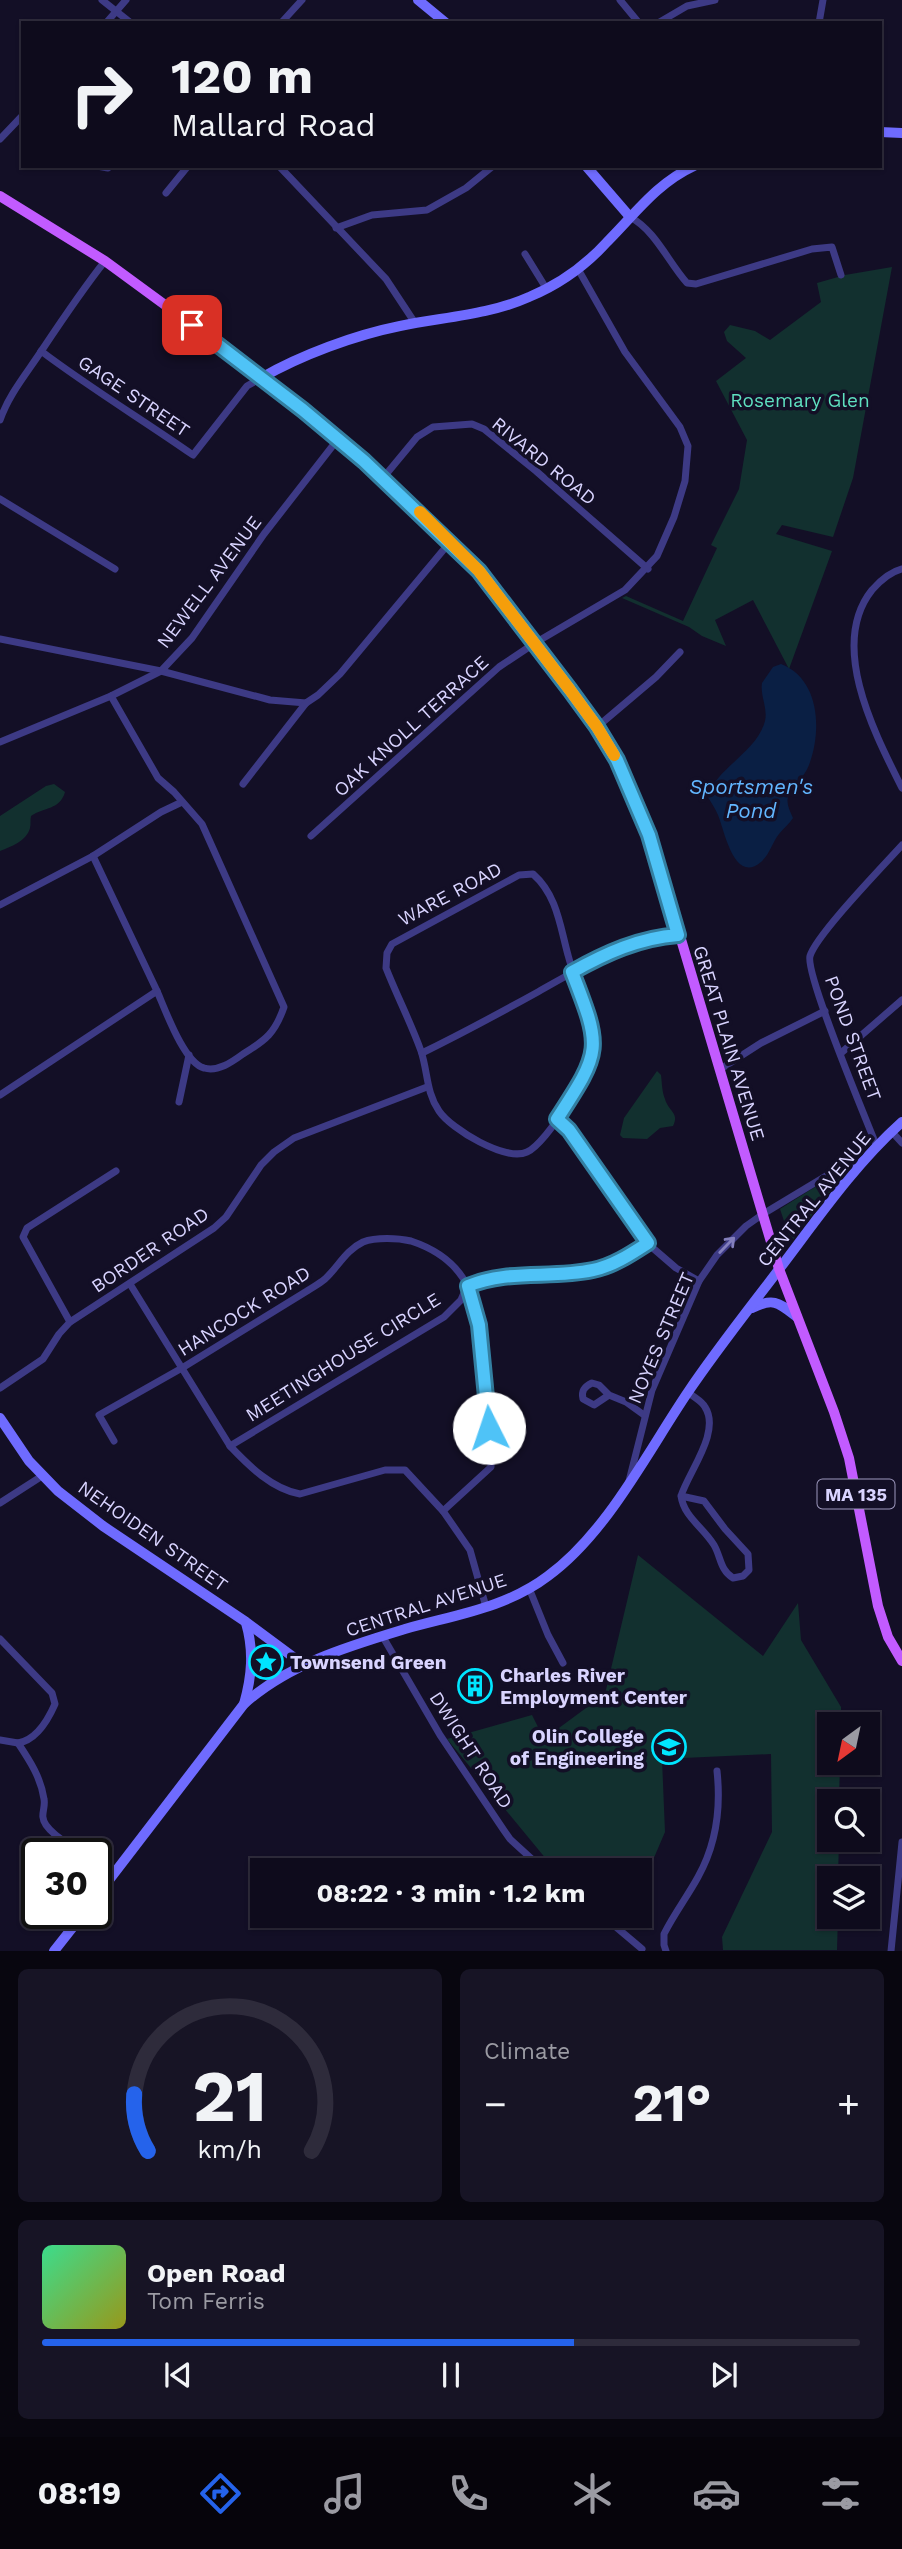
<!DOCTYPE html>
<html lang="en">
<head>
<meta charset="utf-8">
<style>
	body { margin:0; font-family:"Work Sans",sans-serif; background:#171425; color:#f1f3f6; height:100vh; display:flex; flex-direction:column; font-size:26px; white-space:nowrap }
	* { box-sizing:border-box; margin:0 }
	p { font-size:23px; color:#9b9ba3 }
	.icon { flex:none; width:38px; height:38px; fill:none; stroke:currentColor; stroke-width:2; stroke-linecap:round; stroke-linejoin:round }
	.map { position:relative; height:1951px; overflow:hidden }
	.details { display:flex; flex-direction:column; gap:18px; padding:18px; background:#08060f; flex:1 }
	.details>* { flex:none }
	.top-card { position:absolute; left:21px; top:21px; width:861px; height:147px; border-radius:0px; box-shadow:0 2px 5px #0004,0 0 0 2px #2e2b3b; background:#0e0b1c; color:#f1f3f6; overflow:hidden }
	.needle { width:46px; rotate:213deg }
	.tools { position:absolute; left:817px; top:1712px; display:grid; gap:14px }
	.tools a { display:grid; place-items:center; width:63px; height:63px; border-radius:0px; background:#0e0b1c; box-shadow:0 2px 5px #0004,0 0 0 2px #2e2b3b; font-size:35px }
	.speed { position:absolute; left:21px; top:1838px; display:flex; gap:14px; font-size:35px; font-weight:700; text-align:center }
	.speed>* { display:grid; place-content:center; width:91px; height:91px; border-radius:50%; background:#0e0b1c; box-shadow:0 2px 5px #0004,0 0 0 2px #2e2b3b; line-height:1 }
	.speed .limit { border:4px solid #111; border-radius:10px; background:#fff; color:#111 }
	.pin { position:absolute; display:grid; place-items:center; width:60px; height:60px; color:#fff; margin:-30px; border-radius:14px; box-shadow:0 4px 10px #0006 }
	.me { position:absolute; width:77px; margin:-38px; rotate:356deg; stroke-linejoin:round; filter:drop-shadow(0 0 5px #0008) }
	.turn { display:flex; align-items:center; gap:24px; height:147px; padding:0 35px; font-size:32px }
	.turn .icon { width:91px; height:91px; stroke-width:2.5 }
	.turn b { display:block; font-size:49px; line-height:60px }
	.big { font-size:52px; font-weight:700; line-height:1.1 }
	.details .widget { flex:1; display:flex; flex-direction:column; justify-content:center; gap:10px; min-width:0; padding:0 24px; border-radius:10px; background:#171425 }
	.details .dial { align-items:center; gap:0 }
	.dial svg { height:182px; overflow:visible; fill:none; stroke:#2e2b3b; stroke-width:7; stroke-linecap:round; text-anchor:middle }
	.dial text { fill:#f1f3f6; stroke:none }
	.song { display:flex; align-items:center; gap:21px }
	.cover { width:84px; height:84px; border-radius:10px; background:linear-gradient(135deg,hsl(150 70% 55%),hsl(60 70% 35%)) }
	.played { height:7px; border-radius:4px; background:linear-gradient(90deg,#2563eb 65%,#2e2b3b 65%) }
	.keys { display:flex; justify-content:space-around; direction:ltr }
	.heat { display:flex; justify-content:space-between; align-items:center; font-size:38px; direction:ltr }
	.details .tiles { flex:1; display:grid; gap:18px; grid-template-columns:1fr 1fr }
	.widget:last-child { grid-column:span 2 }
	.trip { position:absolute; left:250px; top:1858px; width:402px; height:70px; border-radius:0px; background:#0e0b1c; box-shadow:0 2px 5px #0004,0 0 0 2px #2e2b3b; font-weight:700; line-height:70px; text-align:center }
	.tabs { display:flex; height:112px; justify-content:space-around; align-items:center; background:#06040b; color:#9b9ba3 }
	.tabs .icon { width:49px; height:49px }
	.tabs .on { color:#2563eb }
	.tabs b { font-size:32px; color:#f1f3f6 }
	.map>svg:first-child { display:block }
</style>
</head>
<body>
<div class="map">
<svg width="902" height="1951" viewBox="0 0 902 1951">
	<rect width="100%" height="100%" fill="#130f26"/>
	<g fill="#12302f">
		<path d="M892,267L853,478L833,537L782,525L776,534L832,551L789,669L753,600L715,620L726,646L702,636L689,627L622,598L626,596L683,621L717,548L711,545L739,489L747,440L716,381L746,358L727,341L724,332L730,325L755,331L770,340L821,302L817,283L845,275Z"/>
		<path d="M54,784L65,792C60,810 44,807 31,816C30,820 31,824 30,828C27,841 10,847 0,851V816L46,786Z"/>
		<path d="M657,1071L661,1075C662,1083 662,1092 665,1099C668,1111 680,1113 673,1126L660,1128L647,1139L623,1138L620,1135L624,1118Z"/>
		<path d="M842,1170H847L791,1242L780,1209Z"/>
		<path d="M638,1555L763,1656L798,1603L801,1640L841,1707V1724H830V1762H840L839,1801H830V1839H839L838,1878H830V1916H838L837,1950H723L722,1937L772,1832L771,1754L662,1759L665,1832L641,1888L640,1871H556L447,1739L532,1715L544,1739L605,1694Z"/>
	</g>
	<path fill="#0a1f44" d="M781,664C820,679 822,731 809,765C804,778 792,787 788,797C786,804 790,811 793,818C789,824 784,828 779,834C772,843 770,854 761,862C734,885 724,829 718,815C715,808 711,802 707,796C719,766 757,752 765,721C768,708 760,696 762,683L773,667Z"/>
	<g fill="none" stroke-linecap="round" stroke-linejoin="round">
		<g stroke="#3d3a85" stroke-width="7">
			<path d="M102,0L131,23"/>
			<path d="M620,0L639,23"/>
			<path d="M106,23L126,0"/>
			<path d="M281,23L302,0"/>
			<path d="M658,23L687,6L715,0"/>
			<path d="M819,23L823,0"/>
			<path d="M0,139L23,115"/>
			<path d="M97,166L108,168L110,166"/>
			<path d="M279,166L386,279L415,323"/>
			<path d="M166,193L188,166"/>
			<path d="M630,217C656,231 668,262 687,283L696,284L812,249L832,247L841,275"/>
			<path d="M336,228L372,215L427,210L466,188L493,166"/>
			<path d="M525,254L546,288"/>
			<path d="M41,351C90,388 143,420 193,455L247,386L261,378"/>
			<path d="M0,420C9,394 27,373 42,350C62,320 82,290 105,261"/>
			<path d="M383,478L417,437L433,427L472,424L484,429L536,471L648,569"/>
			<path d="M0,499L115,569"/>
			<path d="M902,569C890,572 880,581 872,590C828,645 875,734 902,788"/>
			<path d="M0,639L161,671L270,700L306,703L318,695L340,674L450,542"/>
			<path d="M597,727L656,677L680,652"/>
			<path d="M0,742L111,696L161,671L192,638L264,534L338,439"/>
			<path d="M243,784L306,703"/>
			<path d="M311,836L499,667L535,643L625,590L657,556L674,517L685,481L688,446L680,427L625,352L578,269"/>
			<path d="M93,856L157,991"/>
			<path d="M533,874C557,895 560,926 568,955C575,984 596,1016 594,1047C593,1069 547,1143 527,1152C506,1162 451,1129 439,1111C426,1092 428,1072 421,1051C411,1023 397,996 386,968L387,953L392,944L519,875Z"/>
			<path d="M0,905L93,856L161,812L182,802"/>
			<path d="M422,1053C461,1034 498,1014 536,993C582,967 625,940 678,935"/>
			<path d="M841,1053L902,1000"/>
			<path d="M719,1070L761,1043L825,1011"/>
			<path d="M0,1095L157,991C165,1009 184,1063 204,1068C218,1072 232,1062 243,1054C266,1040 275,1033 284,1007L202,824L174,792L158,778L111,696"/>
			<path d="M179,1102L189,1055"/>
			<path d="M557,1119L570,1131L647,1243L676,1268L699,1281"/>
			<path d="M892,1132L902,1143"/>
			<path d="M877,1147C866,1119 805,974 810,956C816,935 884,865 902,845"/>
			<path d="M130,1284L230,1446"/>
			<path d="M468,1286C508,1268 551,1279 593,1270C613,1266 631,1254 647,1243"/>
			<path d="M70,1322L23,1237L27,1228L116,1171"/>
			<path d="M0,1388L43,1359L59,1334L70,1322L214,1228L226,1217L261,1165L274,1152L294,1138L427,1087"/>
			<path d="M609,1395L599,1385L592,1383C584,1387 581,1391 583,1399L594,1405L609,1395L626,1402L644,1415"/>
			<path d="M114,1441L99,1415L182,1368L307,1291C313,1287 319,1284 325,1279C338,1267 346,1250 363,1242C376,1237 398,1238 411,1241C435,1249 457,1264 468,1287C486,1324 492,1425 491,1467L443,1511L470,1550L486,1607"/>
			<path d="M629,1481L652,1390L699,1281L717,1255L746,1226L763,1214L841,1167L862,1163"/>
			<path d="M681,1496C684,1517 703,1527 714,1545C721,1557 720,1570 733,1578L743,1576L749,1570L748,1554L725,1529L704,1501L681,1496C689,1471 721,1432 705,1407C702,1401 693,1397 688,1392"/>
			<path d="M0,1503L42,1476"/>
			<path d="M443,1511L405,1470H385L300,1494C272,1489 249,1466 230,1446L444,1317L461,1300L467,1286"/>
			<path d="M529,1588L548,1635L563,1663"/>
			<path d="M383,1637L440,1735L503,1829L510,1839L545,1871"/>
			<path d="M0,1639L52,1693L55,1704C48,1720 37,1740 18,1743C30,1761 41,1778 44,1799C46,1809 39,1815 46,1825C55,1838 70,1844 81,1853"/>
			<path d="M0,1740L18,1743"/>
			<path d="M96,1866L111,1878"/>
			<path d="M603,1916L642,1949"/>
			<path d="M666,1951L664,1945V1934C674,1914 687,1897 698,1877C716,1845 721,1808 717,1771"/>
			<path d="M891,1951L902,1842"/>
		</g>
		<g stroke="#6f6bff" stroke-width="10">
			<path d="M418,0L446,23"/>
			<path d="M880,132L902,133"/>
			<path d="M586,166L630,217"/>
			<path d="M261,378C301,355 355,335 400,326C443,317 489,315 529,297C558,285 586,265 607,242C635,214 657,183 694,166"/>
			<path d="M752,1308C774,1297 779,1303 797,1317"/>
			<path d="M0,1418L29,1461L58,1491L103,1526L246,1622L304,1665"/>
			<path d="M244,1704C252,1676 254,1651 246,1623"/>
			<path d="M96,1897L244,1704C288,1664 349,1646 405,1629C454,1615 506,1608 548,1576C607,1533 648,1451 688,1392C717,1349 749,1309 780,1268C818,1218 855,1164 902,1122"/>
			<path d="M54,1951L84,1913"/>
		</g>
		<path stroke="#c25bff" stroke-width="10" d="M0,196L105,261L236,357L364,461L450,542L479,571L597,727L616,760L645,822L658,862L779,1269L834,1412L849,1458L878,1606L888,1637L902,1661"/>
	</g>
	<defs><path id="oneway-shaft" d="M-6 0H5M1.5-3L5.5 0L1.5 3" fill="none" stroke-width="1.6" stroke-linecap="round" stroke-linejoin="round" transform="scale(1.75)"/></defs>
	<use stroke="#837fbc" href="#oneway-shaft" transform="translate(727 1245) rotate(-46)"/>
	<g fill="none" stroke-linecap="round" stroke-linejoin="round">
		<g stroke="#337fa1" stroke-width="18">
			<path id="route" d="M192,325L303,410L364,461L479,571L570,690L597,727L617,760L649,835L678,935C639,938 606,953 572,972C602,1049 602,1050 557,1119L569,1130L648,1243C631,1254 613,1266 593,1270C551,1279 508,1269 468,1286L479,1325L489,1428"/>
		</g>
		<use href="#route" stroke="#4fc3f7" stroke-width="12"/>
		<path stroke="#f59e0b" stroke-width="12" d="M420,512L479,571L570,690L597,727L614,755"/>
	</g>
	<defs>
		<g id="sight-ring" transform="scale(1.75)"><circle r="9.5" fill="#130f26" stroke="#00e5ff" stroke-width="1.5"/><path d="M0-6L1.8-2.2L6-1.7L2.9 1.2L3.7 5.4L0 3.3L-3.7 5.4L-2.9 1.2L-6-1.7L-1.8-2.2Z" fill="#00e5ff"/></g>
		<g id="building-ring" transform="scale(1.75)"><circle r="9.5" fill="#130f26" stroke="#00e5ff" stroke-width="1.5"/><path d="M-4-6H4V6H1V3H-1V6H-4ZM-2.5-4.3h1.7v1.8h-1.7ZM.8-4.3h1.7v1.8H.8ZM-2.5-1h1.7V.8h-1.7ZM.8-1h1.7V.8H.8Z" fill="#00e5ff"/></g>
		<g id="university-ring" transform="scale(1.75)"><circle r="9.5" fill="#130f26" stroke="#00e5ff" stroke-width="1.5"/><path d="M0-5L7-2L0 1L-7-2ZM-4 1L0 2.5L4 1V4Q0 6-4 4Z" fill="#00e5ff"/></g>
	</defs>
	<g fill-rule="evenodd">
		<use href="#sight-ring" x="266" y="1662"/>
		<use href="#building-ring" x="475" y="1686"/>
		<use href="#university-ring" x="669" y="1747"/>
	</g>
	<g text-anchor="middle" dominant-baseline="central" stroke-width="7" stroke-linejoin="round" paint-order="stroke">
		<rect fill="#130f26" stroke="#9e99be" stroke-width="2" x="817.5" y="1479.5" width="77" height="29" rx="5"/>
		<g font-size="18" font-weight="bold" fill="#d9d4ff">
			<text x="856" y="1494">MA 135</text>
		</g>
		<g font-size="19" fill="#d9d4ff" stroke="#130f26">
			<text transform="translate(134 396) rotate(34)">GAGE STREET</text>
			<text transform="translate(544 461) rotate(39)">RIVARD ROAD</text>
			<text transform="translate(209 582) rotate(-53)">NEWELL AVENUE</text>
			<text transform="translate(411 726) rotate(-42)">OAK KNOLL TERRACE</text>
			<text transform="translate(450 894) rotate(-28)">WARE ROAD</text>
			<text transform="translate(853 1038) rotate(70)">POND STREET</text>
			<text transform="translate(729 1043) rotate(73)">GREAT PLAIN AVENUE</text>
			<text transform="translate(814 1199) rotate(-51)">CENTRAL AVENUE</text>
			<text transform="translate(150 1250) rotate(-34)">BORDER ROAD</text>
			<text transform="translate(244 1311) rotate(-32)">HANCOCK ROAD</text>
			<text transform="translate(661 1338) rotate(-67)">NOYES STREET</text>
			<text transform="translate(343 1357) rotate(-32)">MEETINGHOUSE CIRCLE</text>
			<text transform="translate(153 1536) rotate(35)">NEHOIDEN STREET</text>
			<text transform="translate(426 1605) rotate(-18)">CENTRAL AVENUE</text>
			<text transform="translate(471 1750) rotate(57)">DWIGHT ROAD</text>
		</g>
		<g font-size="19" fill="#5fe0c0" stroke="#130f26">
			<text x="800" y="400">Rosemary Glen</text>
		</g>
		<g font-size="19" font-weight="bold" fill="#d9d4ff" stroke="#130f26" text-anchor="start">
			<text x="290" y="1662">Townsend Green</text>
			<text x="500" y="1675">Charles River<tspan x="500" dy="22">Employment Center</tspan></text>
			<text x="644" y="1736" text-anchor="end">Olin College<tspan x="644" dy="22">of Engineering</tspan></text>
		</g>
		<g font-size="21" font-style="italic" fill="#62b6ff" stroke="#130f26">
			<text x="751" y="786">Sportsmen's<tspan x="751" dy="24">Pond</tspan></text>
		</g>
	</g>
</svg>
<div class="tools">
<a><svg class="needle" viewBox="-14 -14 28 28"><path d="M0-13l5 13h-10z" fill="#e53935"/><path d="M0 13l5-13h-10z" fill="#9b9ba3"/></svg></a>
<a><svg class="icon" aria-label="search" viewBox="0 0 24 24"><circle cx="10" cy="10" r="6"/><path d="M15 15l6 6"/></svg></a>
<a><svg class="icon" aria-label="layers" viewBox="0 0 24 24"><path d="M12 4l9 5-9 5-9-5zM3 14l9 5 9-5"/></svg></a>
</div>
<div class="speed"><div class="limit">30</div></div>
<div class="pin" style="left:192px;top:325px;background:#d93025"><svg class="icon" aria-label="arrive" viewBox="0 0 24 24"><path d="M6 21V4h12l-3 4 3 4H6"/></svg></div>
<svg class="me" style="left:489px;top:1428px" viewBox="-20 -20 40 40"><circle r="19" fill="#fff"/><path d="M0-13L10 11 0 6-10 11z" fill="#4fc3f7"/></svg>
<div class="trip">08:22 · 3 min · 1.2 km</div>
<div class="top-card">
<div class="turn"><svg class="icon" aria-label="right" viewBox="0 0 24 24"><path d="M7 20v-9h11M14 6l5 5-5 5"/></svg><div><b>120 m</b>Mallard Road</div></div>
</div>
</div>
<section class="details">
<div class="tiles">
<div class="widget dial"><svg viewBox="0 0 100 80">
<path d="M14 69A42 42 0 1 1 86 69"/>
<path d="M14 69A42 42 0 0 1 8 44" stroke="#2563eb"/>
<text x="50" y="56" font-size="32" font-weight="700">21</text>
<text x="50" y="72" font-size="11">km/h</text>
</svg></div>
<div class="widget"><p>Climate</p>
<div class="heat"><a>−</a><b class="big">21°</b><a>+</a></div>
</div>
<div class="widget">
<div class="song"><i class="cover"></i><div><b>Open Road</b><p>Tom Ferris</p></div></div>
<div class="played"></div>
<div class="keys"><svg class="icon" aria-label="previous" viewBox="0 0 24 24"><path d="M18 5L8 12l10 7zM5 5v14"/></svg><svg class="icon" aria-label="pause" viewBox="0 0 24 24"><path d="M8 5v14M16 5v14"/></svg><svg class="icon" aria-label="next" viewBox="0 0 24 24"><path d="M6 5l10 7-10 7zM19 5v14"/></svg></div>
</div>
</div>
</section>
<nav class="tabs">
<b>08:19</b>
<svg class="icon on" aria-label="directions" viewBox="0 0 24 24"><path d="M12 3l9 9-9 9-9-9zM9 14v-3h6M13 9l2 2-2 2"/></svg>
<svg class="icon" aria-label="music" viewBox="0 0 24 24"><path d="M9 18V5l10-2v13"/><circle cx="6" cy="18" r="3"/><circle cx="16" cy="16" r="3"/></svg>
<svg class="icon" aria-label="phone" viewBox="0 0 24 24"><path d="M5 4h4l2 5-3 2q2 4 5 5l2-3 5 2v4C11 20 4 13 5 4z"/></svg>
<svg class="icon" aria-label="climate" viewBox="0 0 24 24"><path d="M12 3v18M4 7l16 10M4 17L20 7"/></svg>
<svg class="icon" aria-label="car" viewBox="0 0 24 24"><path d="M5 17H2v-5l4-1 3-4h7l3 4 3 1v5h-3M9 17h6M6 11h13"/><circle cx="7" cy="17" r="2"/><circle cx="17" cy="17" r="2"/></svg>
<svg class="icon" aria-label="filters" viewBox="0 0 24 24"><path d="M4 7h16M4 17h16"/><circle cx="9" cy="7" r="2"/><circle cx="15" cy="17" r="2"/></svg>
</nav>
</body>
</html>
